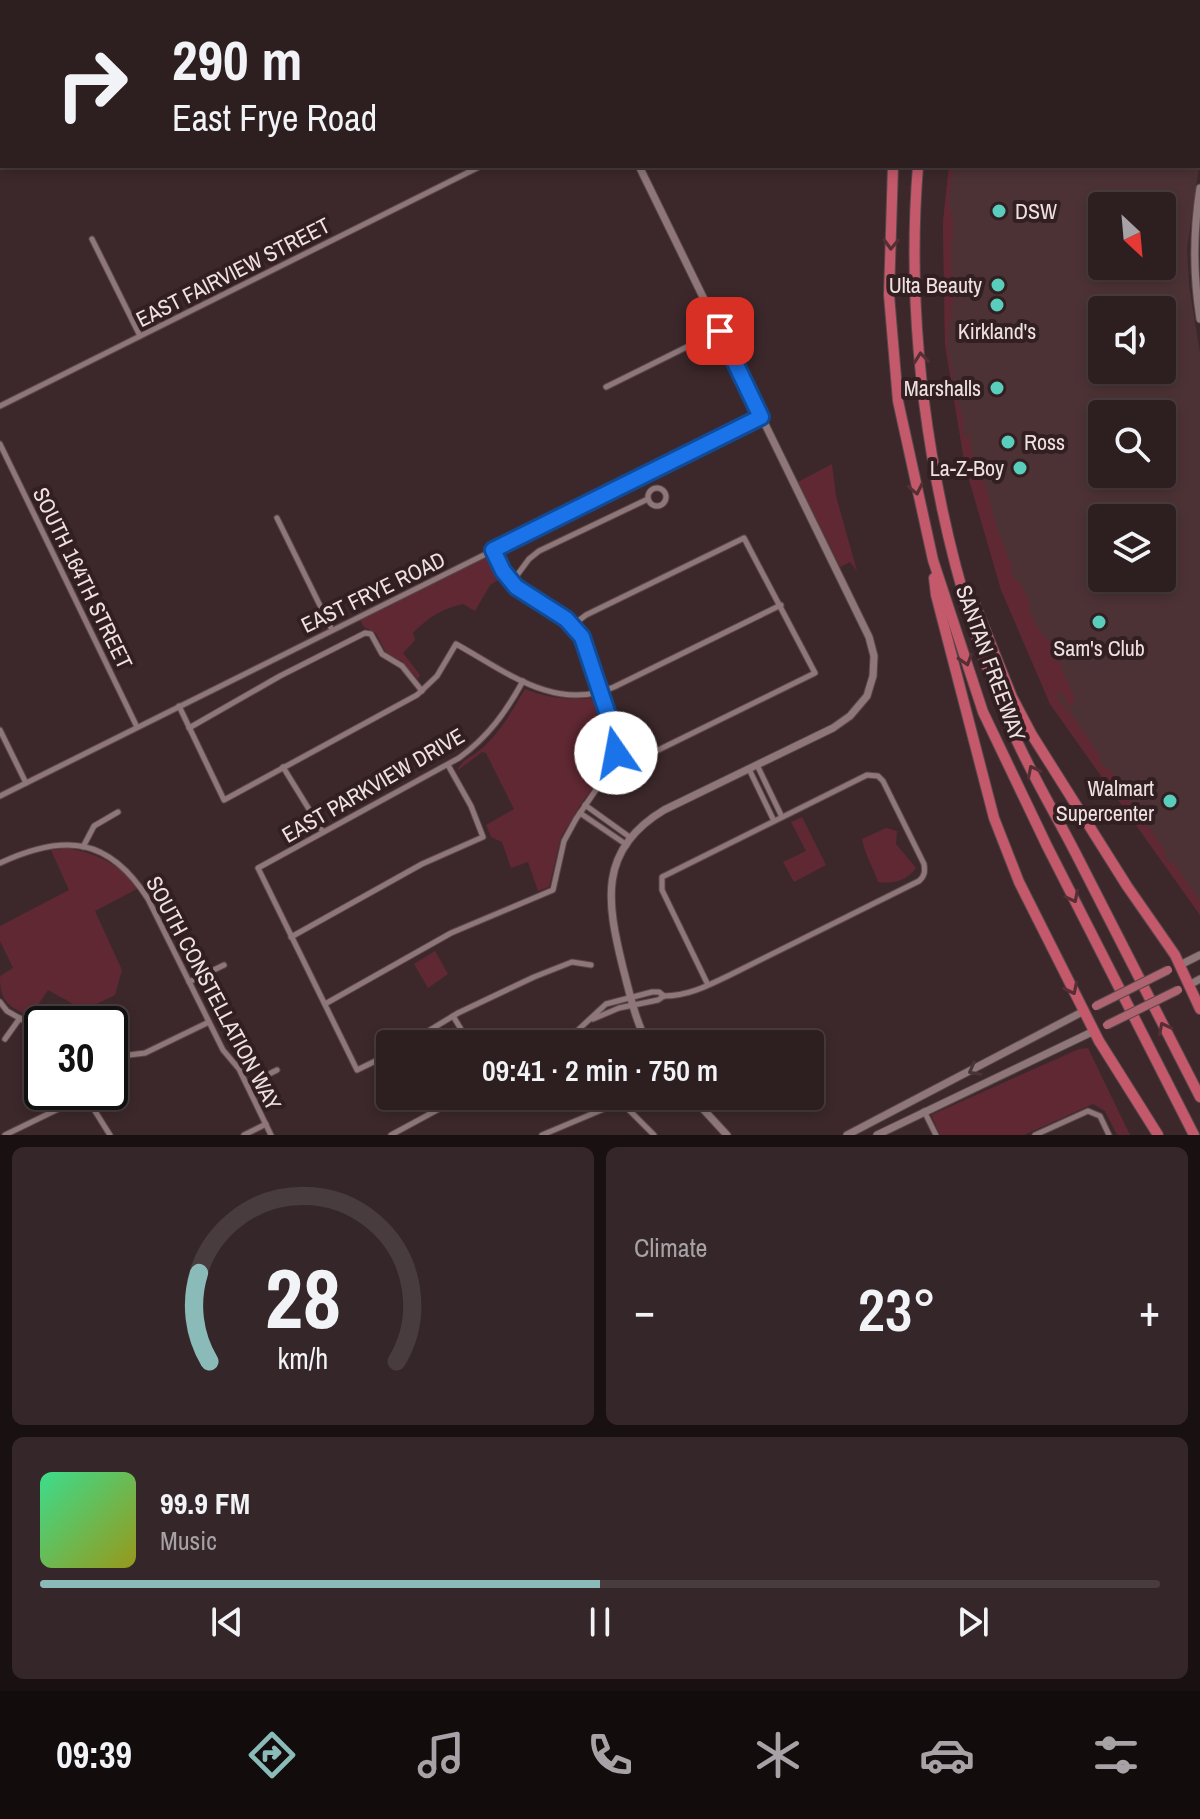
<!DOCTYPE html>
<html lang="en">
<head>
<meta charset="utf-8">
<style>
	body { margin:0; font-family:"Archivo Narrow",sans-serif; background:#352729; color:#f1f3f6; height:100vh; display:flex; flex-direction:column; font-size:30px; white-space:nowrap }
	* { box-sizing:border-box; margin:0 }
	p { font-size:26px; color:#a7a2a5 }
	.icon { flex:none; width:44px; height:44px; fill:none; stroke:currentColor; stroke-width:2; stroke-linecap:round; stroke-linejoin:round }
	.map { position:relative; height:1135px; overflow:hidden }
	.sheet { display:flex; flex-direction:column; gap:12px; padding:12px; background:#191012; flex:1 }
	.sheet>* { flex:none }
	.banner { position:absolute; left:0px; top:0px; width:1200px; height:168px; box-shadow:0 4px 12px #0003,0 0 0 2px #483c3e; background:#2d1e20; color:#f1f3f6; overflow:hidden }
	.needle { width:52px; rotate:154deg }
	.fabs { position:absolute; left:1088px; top:192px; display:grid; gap:16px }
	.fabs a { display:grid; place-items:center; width:88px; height:88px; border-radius:8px; background:#2d1e20; box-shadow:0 4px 12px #0003,0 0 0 2px #483c3e; font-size:40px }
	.speed { position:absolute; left:24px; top:1006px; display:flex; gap:16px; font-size:40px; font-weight:700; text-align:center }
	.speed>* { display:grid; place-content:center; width:104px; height:104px; border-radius:50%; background:#2d1e20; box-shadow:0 4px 12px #0003,0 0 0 2px #483c3e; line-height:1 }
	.speed .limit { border:4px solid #111; border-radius:12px; background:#fff; color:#111 }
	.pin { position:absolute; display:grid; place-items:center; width:68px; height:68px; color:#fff; margin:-34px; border-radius:16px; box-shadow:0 4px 12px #0006 }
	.me { position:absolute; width:88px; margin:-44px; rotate:348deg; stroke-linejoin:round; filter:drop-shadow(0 0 6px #0008) }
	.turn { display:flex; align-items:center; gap:28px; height:168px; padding:0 40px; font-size:36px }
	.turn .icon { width:104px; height:104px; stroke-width:2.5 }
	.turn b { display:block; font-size:56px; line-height:68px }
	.big { font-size:60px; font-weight:600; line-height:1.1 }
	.sheet .card { flex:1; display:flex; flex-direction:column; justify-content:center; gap:12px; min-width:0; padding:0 28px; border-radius:12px; background:#352729 }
	.sheet .dial { align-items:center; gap:0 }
	.dial svg { height:208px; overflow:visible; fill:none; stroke:#483c3e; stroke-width:7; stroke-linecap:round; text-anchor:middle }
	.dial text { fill:#f1f3f6; stroke:none }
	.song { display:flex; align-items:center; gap:24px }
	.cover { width:96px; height:96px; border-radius:12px; background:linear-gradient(135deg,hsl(150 70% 55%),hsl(60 70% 35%)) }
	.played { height:8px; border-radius:4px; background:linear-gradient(90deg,#8bbbb9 50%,#483c3e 50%) }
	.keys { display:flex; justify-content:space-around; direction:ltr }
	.heat { display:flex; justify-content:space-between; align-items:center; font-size:44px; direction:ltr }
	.sheet .tiles { flex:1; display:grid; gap:12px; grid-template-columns:1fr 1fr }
	.card:last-child { grid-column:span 2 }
	.trip { position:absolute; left:376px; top:1030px; width:448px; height:80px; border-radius:8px; background:#2d1e20; box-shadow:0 4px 12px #0003,0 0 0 2px #483c3e; font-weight:600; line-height:80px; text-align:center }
	.menu { display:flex; height:128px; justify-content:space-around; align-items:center; background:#120c0d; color:#a7a2a5 }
	.menu .icon { width:56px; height:56px }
	.menu .on { color:#8bbbb9 }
	.menu b { font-size:36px; color:#f1f3f6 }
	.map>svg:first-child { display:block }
</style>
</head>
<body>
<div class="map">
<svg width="1200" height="1135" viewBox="0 0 1200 1135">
	<rect width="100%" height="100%" fill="#3c282b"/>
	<path fill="#4c3235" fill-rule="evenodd" d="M1198,141L1200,161L1187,248L1189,285L1200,353V915L1050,704L965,466L945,344L943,222L949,166H1198ZM1102,206H1162V266H1102ZM1102,310H1162V370H1102ZM1102,414H1162V474H1102ZM1102,518H1162V578H1102Z"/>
	<g fill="#602832">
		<path d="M949,166H953L949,200L953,223L951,258L953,305L950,306L953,313L948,329V347L956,395L964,420L963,436L966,437L969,433L974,464L984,479L997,530L1013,568L1010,570L1015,580L1018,579L1029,601L1030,612L1041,633L1050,641L1075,699L1071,707L1060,692L1056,694C1060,704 1066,707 1071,714C1081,728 1091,743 1101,757L1099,760L1105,769L1108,767L1166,852L1164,854L1170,864L1173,862L1200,901V915L1050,704L1001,590L965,466L945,344L943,222Z"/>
		<path d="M832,464L836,496L857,571L850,562L840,567L798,482Z"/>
		<path d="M485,557L493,559L503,577L490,585L475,611L463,604C441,609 429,617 413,633L415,640L403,653L420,675L418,679L401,661L386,653L376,633L364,627L360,620Z"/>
		<path d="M525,689C550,699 571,700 597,698C609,713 612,738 616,757L581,804L561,837L549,887L538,891L528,862L511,868L502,842L491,837L486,825L514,809L486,753L482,752L457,771C461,760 472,757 480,750C500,733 512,711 525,689Z"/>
		<path d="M802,817L826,865L794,882L783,862L806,851L791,822Z"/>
		<path d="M886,828L897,831L896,844L916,868C906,881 894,884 878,882C873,867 865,855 862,839Z"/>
		<path d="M68,848C96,854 121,863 137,889L95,911L122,970L115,995L84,1010L48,990L33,1012L27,1015C6,1005 0,1000 0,976L13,968L0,941V926L69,890L51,850Z"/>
		<path d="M435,951L448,974L428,988L414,964Z"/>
		<path d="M1088,1048L1130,1135H1117L1105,1111L1093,1104L1024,1135H940L931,1115L1079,1049Z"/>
	</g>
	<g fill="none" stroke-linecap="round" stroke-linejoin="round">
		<path stroke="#87404c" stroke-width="2" d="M838,2V0"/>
		<g stroke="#584749" stroke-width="7">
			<g id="street">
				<path d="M299,0L300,2"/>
				<path d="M559,0L560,2"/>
				<path d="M0,51L2,55"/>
				<path d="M0,68L2,72"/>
				<path d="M0,83L2,82"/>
				<path d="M0,166L2,165"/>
				<path d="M92,239L140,336"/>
				<path d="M606,387L719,331"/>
				<path d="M0,406L481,166"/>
				<path d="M0,444L137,727"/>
				<circle cx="657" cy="497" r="9"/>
				<path d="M277,518L332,630"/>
				<path d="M512,582L529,559L539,551L648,499"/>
				<path d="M573,625L586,615L744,538L815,673L644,757L628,761L615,759"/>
				<path d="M179,706L224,800L417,695L437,676L456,644C505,671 556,713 614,687L781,605"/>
				<path d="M189,728L280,676L365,633L371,634L382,654L402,666L422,691"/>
				<path d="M0,730L26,783"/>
				<path d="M757,765L782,817"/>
				<path d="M283,767L323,832"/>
				<path d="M749,769L774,821"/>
				<path d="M0,796L761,417"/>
				<path d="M585,805L631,838"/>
				<path d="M580,813L627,845"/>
				<path d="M83,847L94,826L118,812"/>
				<path d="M0,863C64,833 109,837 148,899L223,1050L239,1069L271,1135"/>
				<path d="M291,937L422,864L483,837L471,806L448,765"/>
				<path d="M189,982L224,965"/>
				<path d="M664,996C690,996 711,984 734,973L919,881C925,876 925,871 924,864L883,781L878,776L867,775L662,877V890L708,985"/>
				<path d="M0,1002L7,1011L42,1031"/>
				<path d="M325,1004L451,933L553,890L564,841L576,819L613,765L616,753V739L582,637L566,619L516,587L503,571L493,550"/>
				<path d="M453,1016L470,1044"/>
				<path d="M5,1039L20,1018"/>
				<path d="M407,1044L458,1013L534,977L572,962L591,965"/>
				<path d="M563,1044L606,1004L652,992H659L664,996L658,1000L619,1008L593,1019"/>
				<path d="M390,1054L357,1070L258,868L459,758C488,737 506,712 523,681"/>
				<path d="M129,1055L145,1053L209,1022"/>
				<path d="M247,1085L277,1070"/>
				<path d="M83,1092L110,1135"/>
				<path d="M924,1111L936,1135"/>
				<path d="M5,1135L85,1096"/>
				<path d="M244,1135L266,1124"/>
				<path d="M391,1135L463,1096"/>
				<path d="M542,1135L618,1103L626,1107L654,1135"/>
				<path d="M1035,1135L1088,1111L1100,1116L1109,1135"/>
			</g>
		</g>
		<g stroke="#584749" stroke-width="9">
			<g id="secondary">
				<path d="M590,0L593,2"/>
				<path d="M613,0L615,2"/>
				<path d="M3,2L7,0"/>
				<path d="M33,2L37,0"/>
				<path d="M0,18L2,17"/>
				<path d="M1198,116H1200"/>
				<path d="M1198,131L1200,132"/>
				<path d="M639,166L869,637L874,656L873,676L867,696L850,716L833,728L664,810C597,850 607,903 623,968C630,994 635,1020 648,1044"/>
				<path d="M1200,188C1193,232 1193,275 1200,319"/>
				<path d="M1180,965L1200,955"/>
				<path d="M1189,985L1200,979"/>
				<path d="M691,1096L727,1135"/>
				<path d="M847,1135L1084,1011"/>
				<path d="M877,1135L1094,1031"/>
			</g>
		</g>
		<g stroke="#584749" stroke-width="12">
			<g id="highway">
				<path d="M874,2L875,0"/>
				<path d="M917,2L918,0"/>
				<path d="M942,2V0"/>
				<path d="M979,2V0"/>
				<path d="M893,166L889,295L898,401L933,560L983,712L1047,846L1194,1135"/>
				<path d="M918,166C903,351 938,559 1012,730C1030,772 1055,813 1076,854C1117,935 1159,1016 1200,1097"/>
				<path d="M934,578L936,595L994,818L1019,882L1099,1041L1158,1135"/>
				<path d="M974,602L1012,697L1032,735L1127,886L1175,955L1200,1009"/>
			</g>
		</g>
		<use href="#street" stroke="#8f7779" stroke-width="5"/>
		<use href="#secondary" stroke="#8f7779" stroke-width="7"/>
		<use href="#highway" stroke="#c3596b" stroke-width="10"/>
		<g stroke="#584749" stroke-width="10" stroke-linecap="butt">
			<g id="primary-bridge">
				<path d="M1096,1006L1168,970"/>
				<path d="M1107,1025L1178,990"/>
			</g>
		</g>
		<use href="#primary-bridge" stroke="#ae6571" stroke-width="8"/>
	</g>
	<defs><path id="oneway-chevron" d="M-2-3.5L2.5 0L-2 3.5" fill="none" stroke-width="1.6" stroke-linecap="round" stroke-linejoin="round" transform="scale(2)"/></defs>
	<g stroke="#562e34">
		<use href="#oneway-chevron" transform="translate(891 244) rotate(92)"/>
		<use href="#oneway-chevron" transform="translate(921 358) rotate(-96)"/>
		<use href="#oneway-chevron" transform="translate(916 489) rotate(79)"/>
		<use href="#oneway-chevron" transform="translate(966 660) rotate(72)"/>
		<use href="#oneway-chevron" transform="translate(1033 771) rotate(-117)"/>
		<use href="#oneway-chevron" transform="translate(1073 897) rotate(63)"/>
		<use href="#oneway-chevron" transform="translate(1072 989) rotate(64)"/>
		<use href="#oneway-chevron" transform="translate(1164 1028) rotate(-117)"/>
	</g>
	<use stroke="#493537" href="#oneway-chevron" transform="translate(974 1070) rotate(152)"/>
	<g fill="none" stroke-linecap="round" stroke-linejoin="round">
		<g stroke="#114b97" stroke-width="20">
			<path id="route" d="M616,753V739L582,637L566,619L516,587L503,571L493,550L761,417L720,331"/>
		</g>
		<use href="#route" stroke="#1a73e8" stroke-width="14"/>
	</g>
	<g fill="#5acebd" stroke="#321f21" stroke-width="3">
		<circle cx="999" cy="211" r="8"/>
		<circle cx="998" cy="285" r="8"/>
		<circle cx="997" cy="305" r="8"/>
		<circle cx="997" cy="388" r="8"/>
		<circle cx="1008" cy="442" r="8"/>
		<circle cx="1020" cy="468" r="8"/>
		<circle cx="1099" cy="622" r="8"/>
		<circle cx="1170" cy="801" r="8"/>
	</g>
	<g text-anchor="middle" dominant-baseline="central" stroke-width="8" stroke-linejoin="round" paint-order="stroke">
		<g font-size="22" fill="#efe1e2" stroke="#321f21" text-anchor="end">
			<text x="1015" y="211" text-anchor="start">DSW</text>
			<text x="982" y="285">Ulta Beauty</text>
			<text x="997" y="331" text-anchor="middle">Kirkland's</text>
			<text x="981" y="388">Marshalls</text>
			<text x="1024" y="442" text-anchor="start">Ross</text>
			<text x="1004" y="468">La-Z-Boy</text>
			<text x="1099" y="648" text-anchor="middle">Sam's Club</text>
			<text x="1154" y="788">Walmart<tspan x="1154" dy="25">Supercenter</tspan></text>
		</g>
		<g font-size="22" fill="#efe1e2" stroke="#321f21">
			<text transform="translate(233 272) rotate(-27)">EAST FAIRVIEW STREET</text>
			<text transform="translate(83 578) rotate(64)">SOUTH 164TH STREET</text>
			<text transform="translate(373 592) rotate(-26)">EAST FRYE ROAD</text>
			<text transform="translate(991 663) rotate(70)">SANTAN FREEWAY</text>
			<text transform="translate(373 785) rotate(-30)">EAST PARKVIEW DRIVE</text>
			<text transform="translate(214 993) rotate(62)">SOUTH CONSTELLATION WAY</text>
		</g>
	</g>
</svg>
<div class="fabs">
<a><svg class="needle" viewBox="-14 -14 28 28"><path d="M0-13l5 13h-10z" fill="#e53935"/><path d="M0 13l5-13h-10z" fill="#a7a2a5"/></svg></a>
<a><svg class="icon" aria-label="sound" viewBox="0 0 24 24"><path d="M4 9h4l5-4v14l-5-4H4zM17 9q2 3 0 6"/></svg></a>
<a><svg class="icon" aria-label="search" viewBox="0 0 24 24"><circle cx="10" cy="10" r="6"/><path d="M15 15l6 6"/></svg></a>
<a><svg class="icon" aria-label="layers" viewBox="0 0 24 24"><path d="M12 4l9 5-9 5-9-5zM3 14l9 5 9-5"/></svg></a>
</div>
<div class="speed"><div class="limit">30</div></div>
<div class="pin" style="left:720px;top:331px;background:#d93025"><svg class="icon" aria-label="arrive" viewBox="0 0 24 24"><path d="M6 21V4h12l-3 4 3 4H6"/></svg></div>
<svg class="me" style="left:616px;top:753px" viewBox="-20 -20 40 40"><circle r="19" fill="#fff"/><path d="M0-13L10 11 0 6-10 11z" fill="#1a73e8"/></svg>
<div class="trip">09:41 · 2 min · 750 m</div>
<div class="banner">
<div class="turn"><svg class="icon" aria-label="right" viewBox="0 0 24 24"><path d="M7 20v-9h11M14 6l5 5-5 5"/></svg><div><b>290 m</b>East Frye Road</div></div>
</div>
</div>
<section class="sheet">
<div class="tiles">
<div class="card dial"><svg viewBox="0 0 100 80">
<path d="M14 69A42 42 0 1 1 86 69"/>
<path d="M14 69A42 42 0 0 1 10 35" stroke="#8bbbb9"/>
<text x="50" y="56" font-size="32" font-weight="700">28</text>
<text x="50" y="72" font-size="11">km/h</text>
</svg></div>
<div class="card"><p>Climate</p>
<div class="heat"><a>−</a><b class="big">23°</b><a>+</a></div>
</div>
<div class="card">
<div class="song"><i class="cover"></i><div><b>99.9 FM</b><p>Music</p></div></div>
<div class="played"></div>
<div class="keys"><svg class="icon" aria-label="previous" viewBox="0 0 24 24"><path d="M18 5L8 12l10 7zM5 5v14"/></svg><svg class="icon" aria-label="pause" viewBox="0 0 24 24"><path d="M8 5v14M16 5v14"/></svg><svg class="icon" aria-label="next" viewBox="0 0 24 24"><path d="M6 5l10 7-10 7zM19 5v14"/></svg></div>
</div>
</div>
</section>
<nav class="menu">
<b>09:39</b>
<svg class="icon on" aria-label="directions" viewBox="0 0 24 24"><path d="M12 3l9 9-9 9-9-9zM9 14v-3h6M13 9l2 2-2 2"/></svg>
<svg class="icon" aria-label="music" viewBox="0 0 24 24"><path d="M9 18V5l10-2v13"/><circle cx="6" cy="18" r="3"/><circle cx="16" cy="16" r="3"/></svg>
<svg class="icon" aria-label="phone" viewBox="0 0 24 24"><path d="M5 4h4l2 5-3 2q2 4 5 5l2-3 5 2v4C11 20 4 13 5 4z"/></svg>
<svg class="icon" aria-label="climate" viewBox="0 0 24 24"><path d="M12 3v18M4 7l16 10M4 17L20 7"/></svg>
<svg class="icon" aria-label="car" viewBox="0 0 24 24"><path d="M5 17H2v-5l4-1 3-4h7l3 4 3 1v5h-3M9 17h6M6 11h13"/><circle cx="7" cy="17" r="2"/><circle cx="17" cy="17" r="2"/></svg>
<svg class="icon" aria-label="filters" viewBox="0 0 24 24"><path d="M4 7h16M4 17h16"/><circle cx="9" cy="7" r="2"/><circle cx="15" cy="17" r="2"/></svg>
</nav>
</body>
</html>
